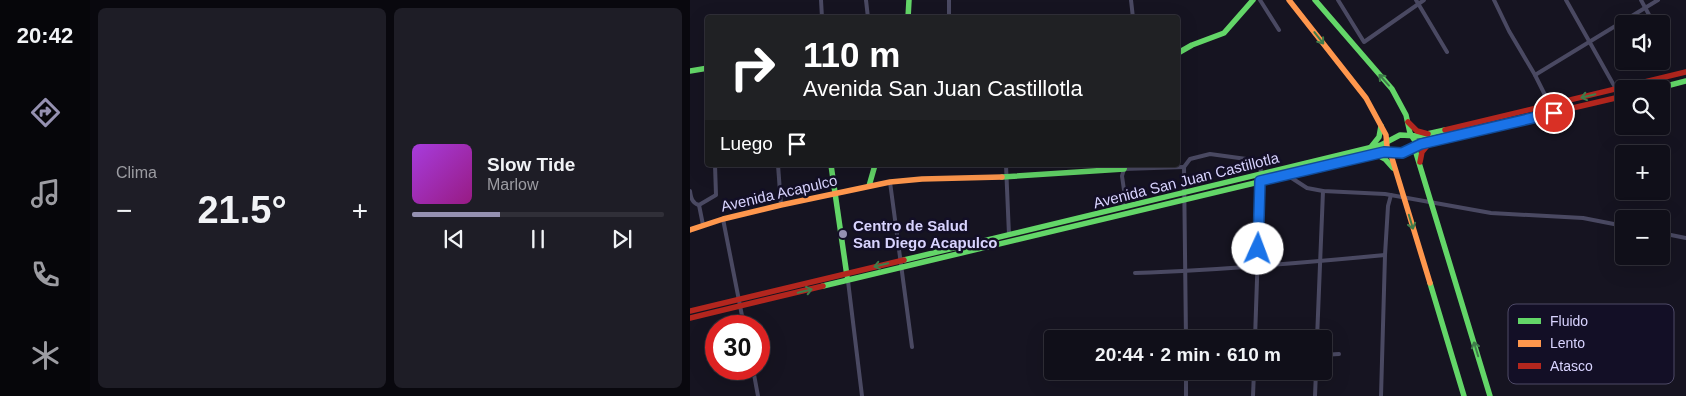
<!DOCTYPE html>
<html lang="es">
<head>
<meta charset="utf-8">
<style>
	body { margin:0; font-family:Helvetica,sans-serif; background:#1e1d26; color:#f1f3f6; height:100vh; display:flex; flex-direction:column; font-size:19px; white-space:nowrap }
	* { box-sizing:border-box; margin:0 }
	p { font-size:16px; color:#9c9ca2 }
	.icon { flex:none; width:28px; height:28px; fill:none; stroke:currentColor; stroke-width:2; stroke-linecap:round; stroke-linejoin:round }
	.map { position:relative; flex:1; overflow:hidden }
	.panel { display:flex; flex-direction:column; gap:8px; padding:8px; background:#09080e; width:600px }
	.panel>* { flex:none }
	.banner { position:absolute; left:15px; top:15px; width:475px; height:152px; border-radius:5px; box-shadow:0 5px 20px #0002,0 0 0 1px #302f38; background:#202124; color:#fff; overflow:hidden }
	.fabs { position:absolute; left:925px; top:15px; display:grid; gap:10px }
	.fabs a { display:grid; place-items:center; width:55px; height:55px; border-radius:5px; background:#100f19; box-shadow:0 5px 20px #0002,0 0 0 1px #302f38; font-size:25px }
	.speed { position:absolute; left:15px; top:315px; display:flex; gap:10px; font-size:25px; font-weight:700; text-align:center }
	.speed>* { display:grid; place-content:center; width:65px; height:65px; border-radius:50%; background:#100f19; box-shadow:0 5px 20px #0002,0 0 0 1px #302f38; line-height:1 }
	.speed .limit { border:8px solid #d22; background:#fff; color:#111 }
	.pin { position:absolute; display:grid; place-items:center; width:42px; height:42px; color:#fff; margin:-21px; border:2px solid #fff; border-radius:50%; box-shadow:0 1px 5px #0007 }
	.me { position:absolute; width:55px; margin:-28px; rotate:2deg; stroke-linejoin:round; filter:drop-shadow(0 0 4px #0008) }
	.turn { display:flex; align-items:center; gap:18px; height:105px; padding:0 15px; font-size:22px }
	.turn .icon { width:65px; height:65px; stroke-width:2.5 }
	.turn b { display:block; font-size:35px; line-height:42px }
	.then { display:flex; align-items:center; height:48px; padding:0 15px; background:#0003; gap:10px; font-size:19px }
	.big { font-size:38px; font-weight:700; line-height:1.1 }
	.panel .card { flex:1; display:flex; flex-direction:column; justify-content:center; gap:8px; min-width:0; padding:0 18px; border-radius:8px; background:#1e1d26 }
	.song { display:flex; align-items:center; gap:15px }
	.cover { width:60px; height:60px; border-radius:8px; background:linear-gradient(135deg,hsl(280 70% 55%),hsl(310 70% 35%)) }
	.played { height:5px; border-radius:2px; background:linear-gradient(90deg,#9591b1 35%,#302f38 35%) }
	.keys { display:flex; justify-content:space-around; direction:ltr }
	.heat { display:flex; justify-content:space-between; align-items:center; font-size:28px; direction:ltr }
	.panel .tiles { flex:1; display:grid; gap:8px; grid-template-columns:repeat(2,1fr) }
	.trip { position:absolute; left:354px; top:330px; width:288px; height:50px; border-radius:5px; background:#100f19; box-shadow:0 5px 20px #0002,0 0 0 1px #302f38; font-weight:700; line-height:50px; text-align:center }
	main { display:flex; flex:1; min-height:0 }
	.dock { display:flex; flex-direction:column; width:90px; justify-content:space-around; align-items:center; background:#06060a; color:#9c9ca2 }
	.dock .icon { width:35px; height:35px }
	.dock .active { color:#9591b1 }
	.dock b { font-size:22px; color:#f1f3f6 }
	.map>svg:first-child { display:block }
</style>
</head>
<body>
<main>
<nav class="dock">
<b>20:42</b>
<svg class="icon active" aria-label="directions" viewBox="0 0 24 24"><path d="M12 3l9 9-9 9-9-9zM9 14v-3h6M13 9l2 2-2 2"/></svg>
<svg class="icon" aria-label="music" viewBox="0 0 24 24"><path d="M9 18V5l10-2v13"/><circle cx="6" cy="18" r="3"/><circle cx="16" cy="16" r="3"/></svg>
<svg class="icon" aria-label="phone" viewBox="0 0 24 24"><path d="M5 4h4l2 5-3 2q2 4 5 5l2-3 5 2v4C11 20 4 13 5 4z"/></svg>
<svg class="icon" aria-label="climate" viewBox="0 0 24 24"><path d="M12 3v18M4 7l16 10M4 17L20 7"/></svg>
</nav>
<section class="panel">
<div class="tiles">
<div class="card"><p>Clima</p>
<div class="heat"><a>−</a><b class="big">21.5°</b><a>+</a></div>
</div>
<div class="card">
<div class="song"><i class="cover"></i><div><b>Slow Tide</b><p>Marlow</p></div></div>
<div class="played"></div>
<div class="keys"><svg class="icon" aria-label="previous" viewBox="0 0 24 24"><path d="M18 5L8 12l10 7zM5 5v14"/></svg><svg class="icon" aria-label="pause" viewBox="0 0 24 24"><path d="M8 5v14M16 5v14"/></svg><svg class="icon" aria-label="next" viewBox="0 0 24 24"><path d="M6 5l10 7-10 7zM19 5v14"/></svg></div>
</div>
</div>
</section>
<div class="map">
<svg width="996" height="396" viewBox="0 0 996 396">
	<rect width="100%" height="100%" fill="#161421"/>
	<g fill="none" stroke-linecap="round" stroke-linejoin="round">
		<g stroke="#4a4962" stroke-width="4">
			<path d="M131,0L132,18"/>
			<path d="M176,0L178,18"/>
			<path d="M259,0V18"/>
			<path d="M441,0L443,18"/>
			<path d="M570,0L589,30"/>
			<path d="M648,0L674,42L734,0"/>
			<path d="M726,0L757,52"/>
			<path d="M804,0L819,31L845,75L864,113"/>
			<path d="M876,0L926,89"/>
			<path d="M951,0L964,24"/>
			<path d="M317,18L320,16"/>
			<path d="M971,37L977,48"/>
			<path d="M845,75L968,0"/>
			<path d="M88,165L91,205"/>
			<path d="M316,165L319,235"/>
			<path d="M494,167L500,159L520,154L571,161L565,339"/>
			<path d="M494,167L496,339"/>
			<path d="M597,175L617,188L633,191L695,194L801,213L893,218L934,226"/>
			<path d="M200,182L222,347"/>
			<path d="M0,191C1,198 2,203 9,205"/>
			<path d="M9,205L26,195L25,165"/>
			<path d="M9,205L13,225"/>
			<path d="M433,208L434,190L432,176L434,169L494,167"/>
			<path d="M33,219L54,326"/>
			<path d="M971,233L996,238"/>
			<path d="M445,273C528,270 612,263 695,255"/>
			<path d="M158,281L172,396"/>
			<path d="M627,339L633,191"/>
			<path d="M632,355L649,354"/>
			<path d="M63,369L68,396"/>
			<path d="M496,396V371"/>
			<path d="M563,396L564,371"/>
			<path d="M625,396L626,371"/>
			<path d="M691,396L695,255L698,206L701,195"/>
		</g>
		<g stroke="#63d668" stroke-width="5.5">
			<path d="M625,0L702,89L716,115L720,133L725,141L726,153L800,396"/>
			<path d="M218,18L219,0"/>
			<path d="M488,53L502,45L534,33L563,0"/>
			<path d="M0,71L18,68"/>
			<path d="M965,89L996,81"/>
			<path d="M681,147L689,137L691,126"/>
			<path d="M686,154L695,159L703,168"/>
			<path d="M141,165L157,276"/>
			<path d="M312,177L434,169L435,165"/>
			<path d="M179,186L185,165"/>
			<path d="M214,260L691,145L710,135L728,136L755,130"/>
			<path d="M740,283L774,396"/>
			<path d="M133,286L695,152L712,153L731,144L784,131"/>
		</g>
		<g stroke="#ff974d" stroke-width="5.5">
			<path d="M599,0L676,98L696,135L697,147L701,155L740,283"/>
			<path d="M0,230L33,219L91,205L200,182L232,179L312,177"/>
		</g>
		<g stroke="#b3261e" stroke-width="5.5">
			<path d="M718,122L727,131L738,134"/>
			<path d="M755,130L996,72"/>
			<path d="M784,131L934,96"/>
			<path d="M730,162L732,152L741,141"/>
			<path d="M0,311L214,260"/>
			<path d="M0,318L133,286"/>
		</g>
	</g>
	<defs><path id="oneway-shaft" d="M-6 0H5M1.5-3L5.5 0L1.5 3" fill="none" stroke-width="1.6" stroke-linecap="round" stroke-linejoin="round" transform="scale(1.25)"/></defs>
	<g stroke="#3f7c4a">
		<use href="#oneway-shaft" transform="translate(629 38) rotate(52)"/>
		<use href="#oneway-shaft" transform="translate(694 80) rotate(-132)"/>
		<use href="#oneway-shaft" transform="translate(898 96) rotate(167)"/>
		<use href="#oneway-shaft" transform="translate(721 222) rotate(73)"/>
		<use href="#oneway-shaft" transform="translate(191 265) rotate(166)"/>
		<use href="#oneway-shaft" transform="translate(115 291) rotate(-13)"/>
		<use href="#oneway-shaft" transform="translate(786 349) rotate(-107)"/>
	</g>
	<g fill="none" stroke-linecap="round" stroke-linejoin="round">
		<g stroke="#114b97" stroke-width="12">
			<path id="route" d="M568,249L570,181L694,152L712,153L731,144L864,113"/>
		</g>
		<use href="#route" stroke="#1a73e8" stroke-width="9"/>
	</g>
	<circle fill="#9591b1" stroke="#130f26" stroke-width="2" cx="153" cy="234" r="5"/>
	<g text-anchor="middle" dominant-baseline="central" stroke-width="5" stroke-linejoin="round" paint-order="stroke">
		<g font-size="15" fill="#d9d4ff" stroke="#130f26">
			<text transform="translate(496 180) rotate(-14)">Avenida San Juan Castillotla</text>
			<text transform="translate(89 193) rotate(-13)">Avenida Acapulco</text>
		</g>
		<g font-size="15" font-weight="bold" fill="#d9d4ff" stroke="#130f26" text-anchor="start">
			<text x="163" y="225">Centro de Salud<tspan x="163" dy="17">San Diego Acapulco</tspan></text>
		</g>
	</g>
	<rect x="818" y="304" width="166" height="80" rx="8" fill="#130f26" stroke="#4e4a67" stroke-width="1"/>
	<rect x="828" y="318" width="23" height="6" fill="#63d668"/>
	<rect x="828" y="340" width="23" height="7" fill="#ff974d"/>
	<rect x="828" y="363" width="23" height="6" fill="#b3261e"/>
	<g font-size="14" fill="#d9d4ff">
		<text x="860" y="326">Fluido</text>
		<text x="860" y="348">Lento</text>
		<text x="860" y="371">Atasco</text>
	</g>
</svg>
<div class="fabs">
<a><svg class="icon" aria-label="sound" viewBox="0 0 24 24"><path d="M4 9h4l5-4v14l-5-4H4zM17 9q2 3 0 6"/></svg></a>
<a><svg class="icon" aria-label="search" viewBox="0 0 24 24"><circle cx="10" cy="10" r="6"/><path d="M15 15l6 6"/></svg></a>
<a>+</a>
<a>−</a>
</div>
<div class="speed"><div class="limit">30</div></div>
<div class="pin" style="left:864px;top:113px;background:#d93025"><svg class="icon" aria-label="arrive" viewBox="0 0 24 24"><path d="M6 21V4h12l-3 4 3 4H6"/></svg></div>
<svg class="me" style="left:568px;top:249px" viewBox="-20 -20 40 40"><circle r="19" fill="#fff"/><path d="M0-13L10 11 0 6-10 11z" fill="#1a73e8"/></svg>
<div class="trip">20:44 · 2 min · 610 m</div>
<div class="banner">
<div class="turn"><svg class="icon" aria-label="right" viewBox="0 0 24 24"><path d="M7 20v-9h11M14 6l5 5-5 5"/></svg><div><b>110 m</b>Avenida San Juan Castillotla</div></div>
<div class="then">Luego<svg class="icon" aria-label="arrive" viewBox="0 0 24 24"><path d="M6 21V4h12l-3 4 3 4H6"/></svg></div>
</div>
</div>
</main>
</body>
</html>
